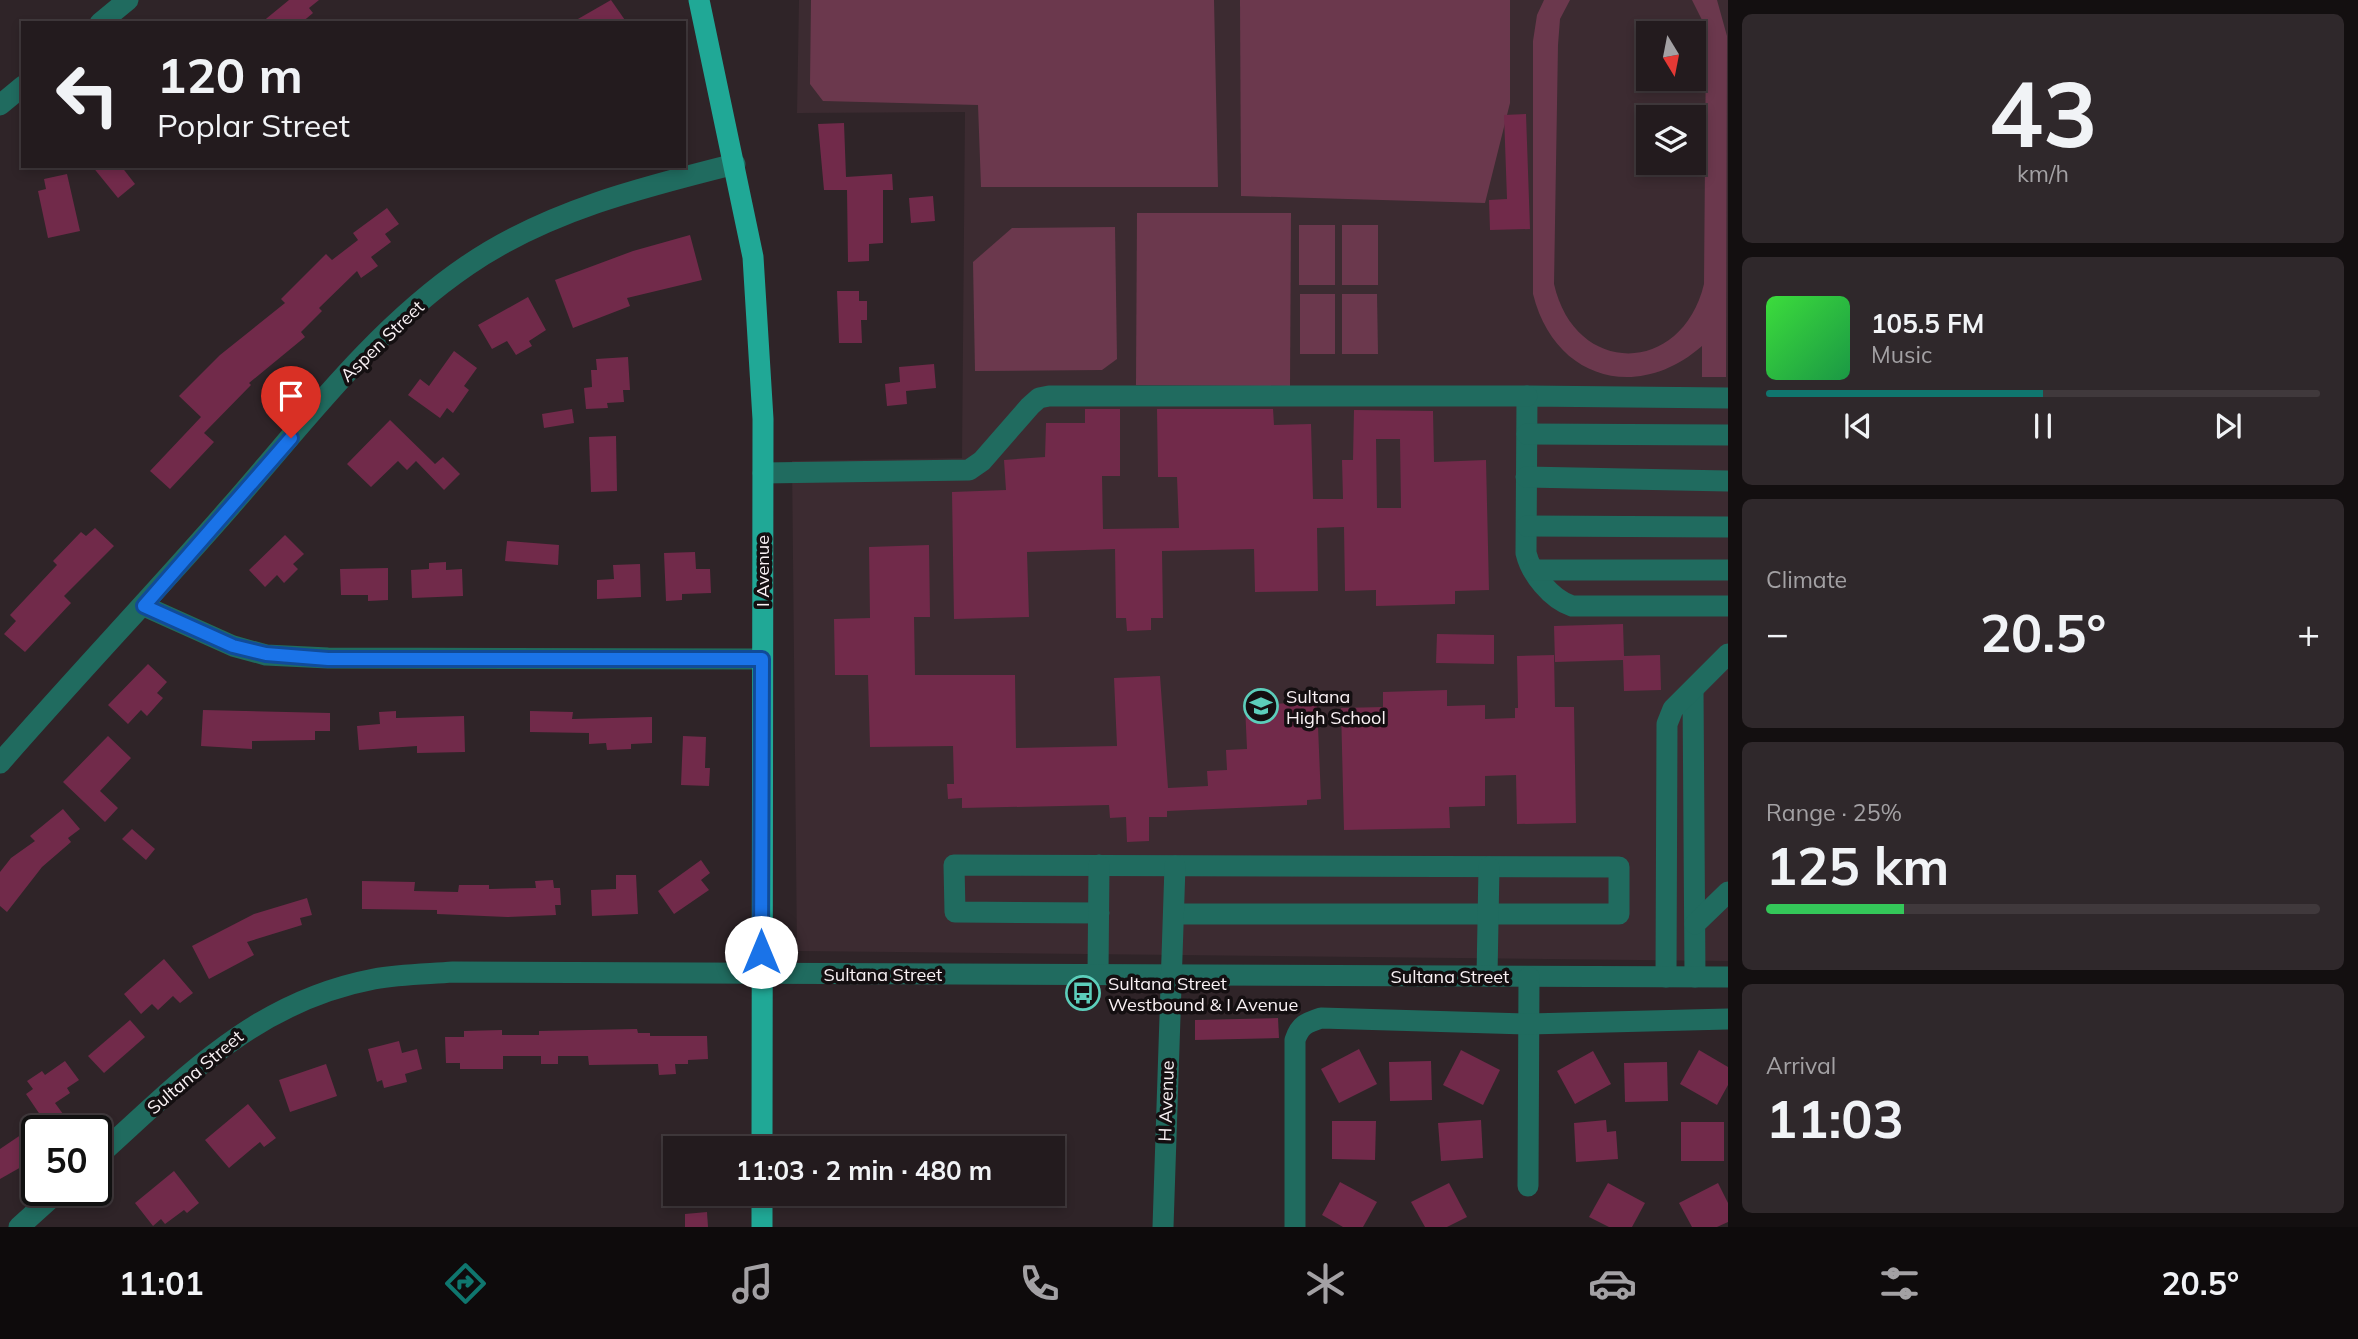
<!DOCTYPE html>
<html lang="en">
<head>
<meta charset="utf-8">
<style>
	body { margin:0; font-family:Mulish,sans-serif; background:#2f282b; color:#f1f3f6; height:100vh; display:flex; flex-direction:column; font-size:26px; white-space:nowrap }
	* { box-sizing:border-box; margin:0 }
	p { font-size:23px; color:#a3a1a4 }
	.icon { flex:none; width:38px; height:38px; fill:none; stroke:currentColor; stroke-width:2; stroke-linecap:round; stroke-linejoin:round }
	.map { position:relative; flex:1; overflow:hidden }
	.details { display:flex; flex-direction:column; gap:14px; padding:14px; background:#130f10; width:630px }
	.details>* { flex:none }
	.top-card { position:absolute; left:21px; top:21px; width:665px; height:147px; border-radius:0px; box-shadow:0 4px 10px #0003,0 0 0 2px #40393c; background:#231b1e; color:#f1f3f6; overflow:hidden }
	.needle { width:46px; rotate:170deg }
	.fabs { position:absolute; left:1636px; top:21px; display:grid; gap:14px }
	.fabs a { display:grid; place-items:center; width:70px; height:70px; border-radius:0px; background:#231b1e; box-shadow:0 4px 10px #0003,0 0 0 2px #40393c; font-size:35px }
	.speed { position:absolute; left:21px; top:1115px; display:flex; gap:14px; font-size:35px; font-weight:700; text-align:center }
	.speed>* { display:grid; place-content:center; width:91px; height:91px; border-radius:50%; background:#231b1e; box-shadow:0 4px 10px #0003,0 0 0 2px #40393c; line-height:1 }
	.speed .limit { border:4px solid #111; border-radius:10px; background:#fff; color:#111 }
	.pin { position:absolute; display:grid; place-items:center; width:60px; height:60px; color:#fff; margin:-72px -30px; border-radius:50% 50% 50% 0; rotate:-45deg; box-shadow:0 0 7px #0007 }
	.pin .icon { rotate:45deg }
	.me { position:absolute; width:77px; margin:-38px; rotate:0deg; stroke-linejoin:round; filter:drop-shadow(0 0 5px #0008) }
	.turn { display:flex; align-items:center; gap:24px; height:147px; padding:0 21px; font-size:32px }
	.turn .icon { width:91px; height:91px; stroke-width:2.5 }
	.turn b { display:block; font-size:49px; line-height:60px }
	.big { font-size:52px; font-weight:700; line-height:1.1 }
	.details .tile { flex:1; display:flex; flex-direction:column; justify-content:center; gap:10px; min-width:0; padding:0 24px; border-radius:10px; background:#2f282b }
	.details .dial { align-items:center; gap:0 }
	.dial b { font-size:91px; line-height:1 }
	.song { display:flex; align-items:center; gap:21px }
	.cover { width:84px; height:84px; border-radius:10px; background:linear-gradient(135deg,hsl(120 70% 55%),hsl(140 70% 35%)) }
	.played { height:7px; border-radius:4px; background:linear-gradient(90deg,#0f766e 50%,#40393c 50%) }
	.keys { display:flex; justify-content:space-around; direction:ltr }
	.heat { display:flex; justify-content:space-between; align-items:center; font-size:38px; direction:ltr }
	.charge { height:10px; border-radius:5px; background:linear-gradient(90deg,#34c759 25%,#40393c 0) }
	.trip { position:absolute; left:663px; top:1136px; width:402px; height:70px; border-radius:0px; background:#231b1e; box-shadow:0 4px 10px #0003,0 0 0 2px #40393c; font-weight:700; line-height:70px; text-align:center }
	.tab-bar { display:flex; height:112px; justify-content:space-around; align-items:center; background:#0e0b0c; color:#a3a1a4 }
	.tab-bar .icon { width:49px; height:49px }
	.tab-bar .current { color:#0f766e }
	.tab-bar b { font-size:32px; color:#f1f3f6 }
	main { display:flex; flex:1; min-height:0 }
	.map>svg:first-child { display:block }
</style>
</head>
<body>
<main>
<div class="map">
<svg width="1728" height="1227" viewBox="0 0 1728 1227">
	<rect width="100%" height="100%" fill="#2f2428"/>
	<path fill="#3c2b31" fill-rule="evenodd" d="M799,0H1728V961L797,951L792,461L962,458L965,112L797,113ZM1648,33H1694V79H1648ZM1648,117H1694V163H1648Z"/>
	<g fill="#6b384d">
		<path d="M811,0H1214L1218,187H981L978,105L823,101L810,84Z"/>
		<path d="M1240,0H1510V103L1485,203L1241,196Z"/>
		<path d="M1544,0H1570L1560,19L1558,45L1554,284C1575,377 1682,376 1704,284L1706,41L1704,24L1692,0H1717L1727,36L1726,377H1702V346C1637,403 1554,379 1533,294V41L1537,15Z"/>
		<path d="M1137,213H1291L1290,386L1136,385Z"/>
		<rect x="1299" y="225" width="36" height="60"/>
		<rect x="1342" y="225" width="36" height="60"/>
		<path d="M1115,227L1117,359L1102,370L975,371L973,262L1012,228Z"/>
		<rect x="1300" y="294" width="35" height="60"/>
		<path d="M1342,294H1377L1378,354H1342Z"/>
	</g>
	<g fill="#712a4a" fill-rule="evenodd">
		<path d="M289,0H319L309,8L313,13L301,23H261Z"/>
		<path d="M611,0L627,23H571Z"/>
		<path d="M1526,114L1530,229L1490,230L1489,200L1507,199L1504,115Z"/>
		<path d="M844,123L846,177L892,174L893,190H883V243L869,244V261L848,262L847,190H824L818,124Z"/>
		<path d="M92,166H121L135,184L118,198Z"/>
		<path d="M67,174L80,231L48,238L38,191L46,189L44,179Z"/>
		<path d="M933,196L935,221L911,223L909,198Z"/>
		<path d="M387,208L399,224L385,234L391,242L371,257L378,266L361,278L357,271L319,308L322,311L301,332L305,337L249,383L251,385L204,433L214,442L170,489L150,471L201,417L179,396L220,355L285,303L281,299L326,254L332,260L358,240L353,233Z"/>
		<path d="M690,235L702,280L627,298L630,306L573,328L555,280L633,251Z"/>
		<path d="M837,291H859V301H867V320H861L862,343H839Z"/>
		<path d="M528,297L546,330L529,341L532,346L516,355L507,341L492,349L478,325Z"/>
		<path d="M454,351L477,368L464,386L469,390L453,413L447,408L440,418L408,395L420,379L429,386Z"/>
		<path d="M628,357L630,390H623L624,402L607,403L608,408L586,409L584,388L592,387L591,370H597L596,359Z"/>
		<path d="M934,364L936,388L906,391L907,404L887,406L885,384L900,382L899,367Z"/>
		<path d="M572,409L574,423L544,428L542,414Z"/>
		<path d="M1085,409H1120V476H1102L1103,529L1179,528L1177,477H1158L1157,409H1273L1274,425L1311,424L1313,499H1343L1342,460H1353L1354,410L1433,411L1434,462L1486,460L1489,590L1455,591V604L1376,606V590L1345,591L1344,527L1317,528L1318,591L1255,592L1254,549L1162,551L1163,618H1151V630L1127,631L1126,618H1116L1115,549L1027,552L1029,617L954,619L952,492L1006,490L1004,460L1045,457L1046,423H1085ZM1376,439H1400L1401,508H1377Z"/>
		<path d="M390,420L435,464L443,457L460,474L444,490L416,461L407,470L398,461L371,487L347,464Z"/>
		<path d="M616,436L617,491L591,492L589,437Z"/>
		<path d="M95,528L114,546L64,596L71,603L25,652L4,634L16,621L10,615L57,565L53,561L81,532L86,536Z"/>
		<path d="M285,535L304,554L293,564L298,569L284,583L277,575L265,587L249,570Z"/>
		<path d="M507,541L559,545L558,565L505,561Z"/>
		<path d="M929,545L930,617H914L915,675H1015L1016,748L1117,746L1114,678L1160,676L1168,788L1208,786L1207,771L1227,770L1226,750L1247,749L1245,705L1317,702L1321,799L1307,800V805L1167,811V817H1149V841L1127,842L1126,817L1110,818L1109,805L962,808V798L948,799L947,784H954L953,746L870,747L868,675H835L834,619L870,618L869,547Z"/>
		<path d="M695,552L696,569H710L711,593L682,594V600L666,601L664,553Z"/>
		<path d="M446,562V570L462,569L463,596L412,598L411,570L429,569V563Z"/>
		<path d="M640,564L641,597L597,599V580L614,579L613,565Z"/>
		<path d="M388,568V600L368,601V595H341L340,569Z"/>
		<path d="M1623,624L1624,656L1660,655L1661,690L1624,691L1623,660L1555,662L1554,626Z"/>
		<path d="M1437,634L1494,635V664L1436,663Z"/>
		<path d="M1554,655L1555,707H1574L1576,823L1517,824L1516,775L1485,776V806L1449,807L1450,828L1344,830L1341,708L1383,707V692L1447,690V706L1485,705V719L1515,718V708H1518L1517,656Z"/>
		<path d="M148,664L167,682L157,693L163,698L147,716L141,710L128,724L108,705Z"/>
		<path d="M203,710L330,713V731H315V740L252,741V749L201,746Z"/>
		<path d="M396,711V718L464,716L465,752L417,753V746L359,750L357,726L380,724L379,712Z"/>
		<path d="M530,711L573,712L572,719L652,717V743L631,744V749L607,750L606,743L589,744V733L530,732Z"/>
		<path d="M108,736L131,758L100,791L118,808L105,822L63,782Z"/>
		<path d="M683,736L706,737L705,768H710L709,786L681,785Z"/>
		<path d="M63,809L80,829L68,838L71,842L42,867L7,912L0,906V872L11,858L35,841L30,836Z"/>
		<path d="M132,829L155,849L146,860L122,839Z"/>
		<path d="M701,860L710,873L701,880L709,890L674,914L658,891Z"/>
		<path d="M616,875H636L638,914L592,916L591,890L616,889Z"/>
		<path d="M553,880L554,888H560L561,905H555L556,915L507,917L437,914V910L362,909V881L415,882L414,891L458,892L459,885H489V889L536,888L535,881Z"/>
		<path d="M307,898L312,915L300,918L302,925L247,942L254,955L209,979L192,946L254,914Z"/>
		<path d="M164,959L193,993L180,1003L173,996L158,1010L152,1004L141,1014L124,994Z"/>
		<path d="M1278,1018L1279,1038L1195,1040V1020Z"/>
		<path d="M130,1020L145,1037L104,1073L88,1056Z"/>
		<path d="M637,1029L638,1033H650V1036H707L708,1059L688,1060V1064H675L676,1074L659,1075L658,1064L589,1065L588,1056H558V1064H541V1056H503V1069H460V1063H446L445,1037H464V1031L502,1030V1035H539V1031Z"/>
		<path d="M399,1041L402,1053L417,1049L422,1069L405,1074L407,1082L384,1088L382,1080L377,1082L368,1049Z"/>
		<path d="M1359,1049L1377,1084L1339,1103L1321,1069Z"/>
		<path d="M1461,1050L1500,1070L1483,1105L1443,1085Z"/>
		<path d="M1699,1050L1728,1067V1085L1717,1105L1680,1084Z"/>
		<path d="M1593,1051L1611,1084L1575,1104L1557,1071Z"/>
		<path d="M65,1061L79,1080L67,1088L70,1093L55,1103L63,1114L47,1125L26,1094L33,1089L27,1081L42,1071L45,1075Z"/>
		<path d="M1431,1061L1432,1100L1390,1101L1389,1062Z"/>
		<path d="M1667,1062L1668,1101L1625,1102L1624,1063Z"/>
		<path d="M326,1064L337,1096L290,1112L279,1080Z"/>
		<path d="M248,1104L276,1138L264,1147L260,1142L229,1168L205,1140Z"/>
		<path d="M1481,1120L1483,1158L1441,1161L1438,1123Z"/>
		<path d="M1606,1120L1607,1132L1616,1131L1618,1159L1576,1162L1574,1123Z"/>
		<path d="M1332,1121H1376L1375,1160L1332,1159Z"/>
		<rect x="1681" y="1122" width="43" height="39"/>
		<path d="M37,1124V1158L0,1179V1149Z"/>
		<path d="M174,1171L199,1203L187,1213L184,1210L165,1224L161,1219L153,1226L135,1203Z"/>
		<path d="M1340,1182L1377,1202L1363,1227H1343L1322,1215Z"/>
		<path d="M1449,1183L1467,1217L1447,1227H1425L1411,1202Z"/>
		<path d="M1608,1183L1645,1203L1632,1227H1609L1589,1217Z"/>
		<path d="M1718,1183L1728,1203V1222L1717,1227H1692L1679,1203Z"/>
		<path d="M707,1212L708,1227H685V1214Z"/>
	</g>
	<g fill="none" stroke-linecap="round" stroke-linejoin="round">
		<g stroke="#206b5f" stroke-width="21">
			<path d="M100,23L128,0"/>
			<path d="M0,105L23,86"/>
			<path d="M1728,398L1527,396L1526,553C1531,574 1551,599 1572,606H1728"/>
			<path d="M1527,434L1728,435"/>
			<path d="M763,473L969,470L982,461L1030,406L1039,398L1049,396H1527"/>
			<path d="M1526,477L1728,481"/>
			<path d="M1527,526L1728,527"/>
			<path d="M1533,570H1728"/>
			<path d="M144,606L233,646L266,655L328,658L762,659"/>
			<path d="M1693,690L1695,977"/>
			<path d="M0,763C76,676 155,593 231,506C304,423 375,328 468,265C547,211 643,187 735,164"/>
			<path d="M1099,913L955,912L954,865L1619,867V914H1175"/>
			<path d="M1695,924L1728,892"/>
			<path d="M1098,974L1099,865"/>
			<path d="M1487,976L1489,867"/>
			<path d="M1666,977L1667,724L1673,709L1728,654"/>
			<path d="M96,1158C183,1080 253,1002 374,979C400,974 427,974 453,972L1728,977"/>
			<path d="M1528,1186L1529,977"/>
			<path d="M19,1227L60,1190"/>
			<path d="M1163,1227L1175,866"/>
			<path d="M1295,1227V1040C1300,1025 1306,1023 1321,1018L1529,1024L1728,1019"/>
		</g>
		<g stroke="#20a896" stroke-width="21">
			<path d="M699,0L753,257L763,419L762,1148"/>
			<path d="M762,1194V1227"/>
		</g>
	</g>
	<g fill="none" stroke-linecap="round" stroke-linejoin="round">
		<g stroke="#114b97" stroke-width="18">
			<path id="route" d="M291,438L144,606L233,646L266,654L328,659H762L761,952"/>
		</g>
		<use href="#route" stroke="#1a73e8" stroke-width="12"/>
	</g>
	<defs>
		<g id="school-ring" transform="scale(1.75)"><circle r="9.5" fill="#140f11" stroke="#5ccebb" stroke-width="1.5"/><path d="M0-5L7-2L0 1L-7-2ZM-4 1L0 2.5L4 1V4Q0 6-4 4Z" fill="#5ccebb"/></g>
		<g id="bus-ring" transform="scale(1.75)"><circle r="9.5" fill="#140f11" stroke="#5ccebb" stroke-width="1.5"/><path d="M-5-6H5V4H4V6H2V4H-2V6H-4V4H-5ZM-3.5-4V0h7V-4ZM-3.5 1.2v1.5H-2V1.2ZM2 1.2v1.5H3.5V1.2Z" fill="#5ccebb"/></g>
	</defs>
	<g fill-rule="evenodd">
		<use href="#school-ring" x="1261" y="706"/>
		<use href="#bus-ring" x="1083" y="993"/>
	</g>
	<g text-anchor="middle" dominant-baseline="central" stroke-width="7" stroke-linejoin="round" paint-order="stroke">
		<g font-size="18" fill="#faf2f5" stroke="#140f11">
			<text transform="translate(382 341) rotate(-44)">Aspen Street</text>
			<text transform="translate(762 571) rotate(-90)">I Avenue</text>
			<text x="883" y="974">Sultana Street</text>
			<text x="1450" y="976">Sultana Street</text>
			<text transform="translate(195 1072) rotate(-40)">Sultana Street</text>
			<text transform="translate(1166 1101) rotate(-88)">H Avenue</text>
		</g>
		<g font-size="18" fill="#faf2f5" stroke="#140f11" text-anchor="start">
			<text x="1286" y="696">Sultana<tspan x="1286" dy="21">High School</tspan></text>
			<text x="1108" y="983">Sultana Street<tspan x="1108" dy="21">Westbound &amp; I Avenue</tspan></text>
		</g>
	</g>
</svg>
<div class="fabs">
<a><svg class="needle" viewBox="-14 -14 28 28"><path d="M0-13l5 13h-10z" fill="#e53935"/><path d="M0 13l5-13h-10z" fill="#a3a1a4"/></svg></a>
<a><svg class="icon" aria-label="layers" viewBox="0 0 24 24"><path d="M12 4l9 5-9 5-9-5zM3 14l9 5 9-5"/></svg></a>
</div>
<div class="speed"><div class="limit">50</div></div>
<div class="pin" style="left:291px;top:438px;background:#d93025"><svg class="icon" aria-label="arrive" viewBox="0 0 24 24"><path d="M6 21V4h12l-3 4 3 4H6"/></svg></div>
<svg class="me" style="left:761px;top:952px" viewBox="-20 -20 40 40"><circle r="19" fill="#fff"/><path d="M0-13L10 11 0 6-10 11z" fill="#1a73e8"/></svg>
<div class="trip">11:03 · 2 min · 480 m</div>
<div class="top-card">
<div class="turn"><svg class="icon" aria-label="left" viewBox="0 0 24 24"><path d="M17 20v-9H6M10 6l-5 5 5 5"/></svg><div><b>120 m</b>Poplar Street</div></div>
</div>
</div>
<section class="details">
<div class="tile dial"><b>43</b><p>km/h</p></div>
<div class="tile">
<div class="song"><i class="cover"></i><div><b>105.5 FM</b><p>Music</p></div></div>
<div class="played"></div>
<div class="keys"><svg class="icon" aria-label="previous" viewBox="0 0 24 24"><path d="M18 5L8 12l10 7zM5 5v14"/></svg><svg class="icon" aria-label="pause" viewBox="0 0 24 24"><path d="M8 5v14M16 5v14"/></svg><svg class="icon" aria-label="next" viewBox="0 0 24 24"><path d="M6 5l10 7-10 7zM19 5v14"/></svg></div>
</div>
<div class="tile"><p>Climate</p>
<div class="heat"><a>−</a><b class="big">20.5°</b><a>+</a></div>
</div>
<div class="tile"><p>Range · 25%</p><b class="big">125 km</b><div class="charge"></div></div>
<div class="tile"><p>Arrival</p><b class="big">11:03</b></div>
</section>
</main>
<nav class="tab-bar">
<b>11:01</b>
<svg class="icon current" aria-label="directions" viewBox="0 0 24 24"><path d="M12 3l9 9-9 9-9-9zM9 14v-3h6M13 9l2 2-2 2"/></svg>
<svg class="icon" aria-label="music" viewBox="0 0 24 24"><path d="M9 18V5l10-2v13"/><circle cx="6" cy="18" r="3"/><circle cx="16" cy="16" r="3"/></svg>
<svg class="icon" aria-label="phone" viewBox="0 0 24 24"><path d="M5 4h4l2 5-3 2q2 4 5 5l2-3 5 2v4C11 20 4 13 5 4z"/></svg>
<svg class="icon" aria-label="climate" viewBox="0 0 24 24"><path d="M12 3v18M4 7l16 10M4 17L20 7"/></svg>
<svg class="icon" aria-label="car" viewBox="0 0 24 24"><path d="M5 17H2v-5l4-1 3-4h7l3 4 3 1v5h-3M9 17h6M6 11h13"/><circle cx="7" cy="17" r="2"/><circle cx="17" cy="17" r="2"/></svg>
<svg class="icon" aria-label="filters" viewBox="0 0 24 24"><path d="M4 7h16M4 17h16"/><circle cx="9" cy="7" r="2"/><circle cx="15" cy="17" r="2"/></svg>
<b>20.5°</b>
</nav>
</body>
</html>
